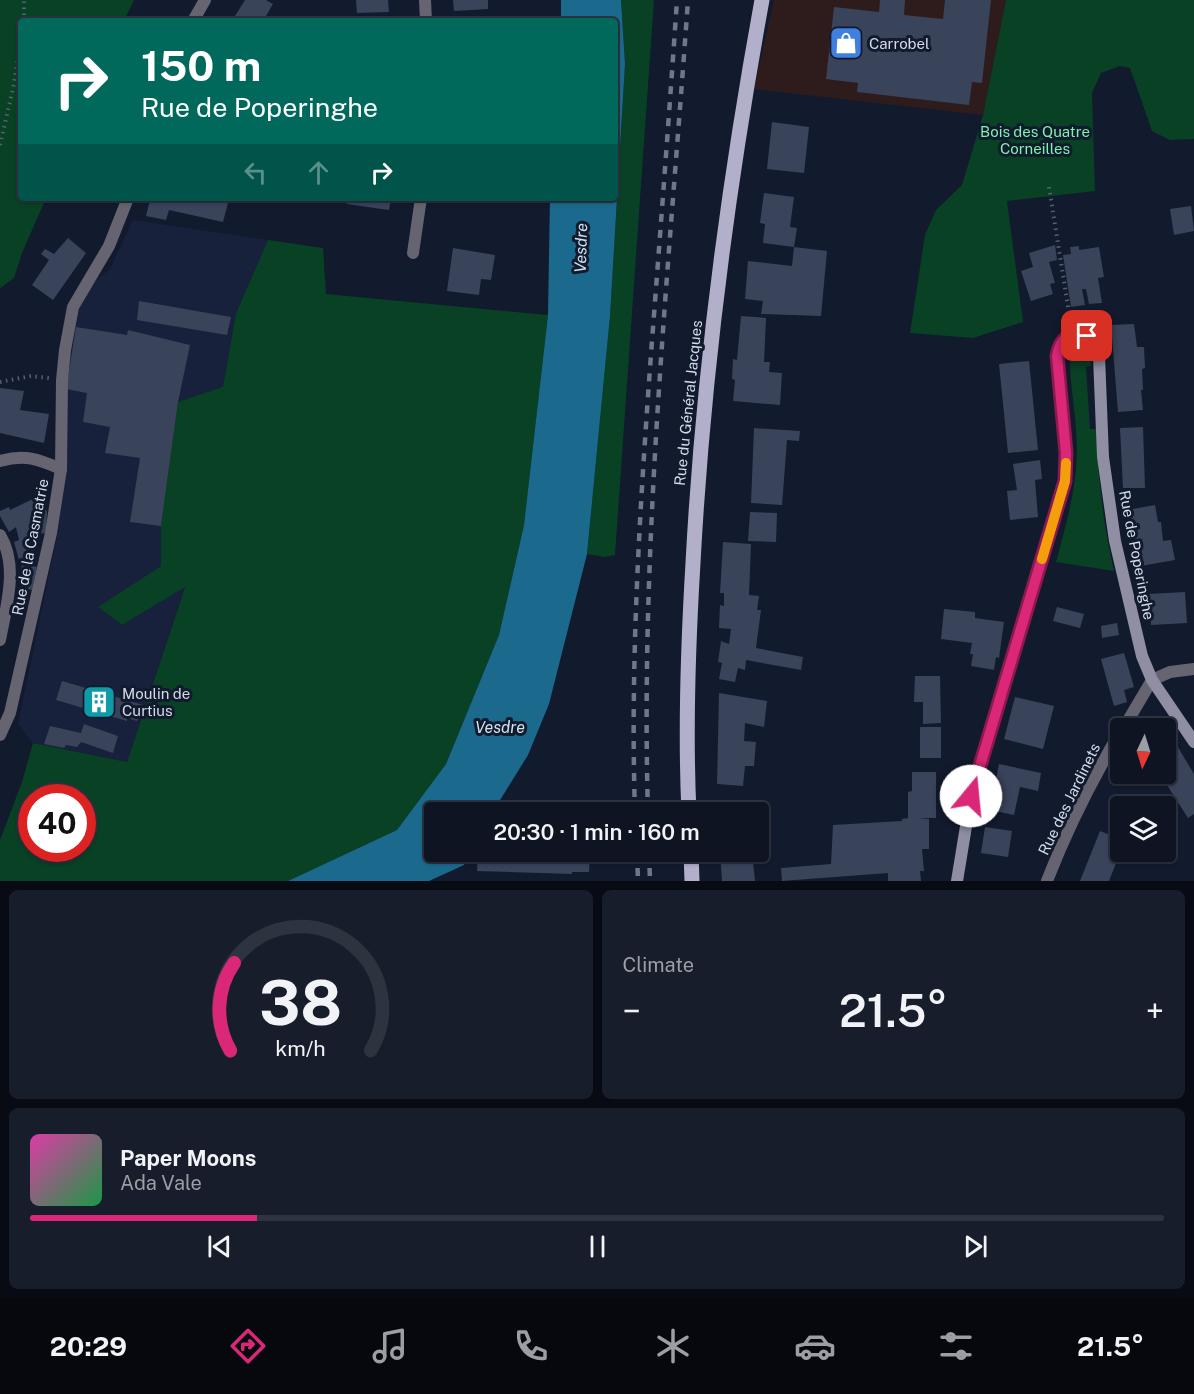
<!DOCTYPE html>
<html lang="en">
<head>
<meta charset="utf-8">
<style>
	body { margin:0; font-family:"Public Sans",sans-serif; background:#171d2a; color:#f1f3f6; height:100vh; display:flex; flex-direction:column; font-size:22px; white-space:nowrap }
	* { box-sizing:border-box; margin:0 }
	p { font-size:20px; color:#9b9ea5 }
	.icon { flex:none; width:33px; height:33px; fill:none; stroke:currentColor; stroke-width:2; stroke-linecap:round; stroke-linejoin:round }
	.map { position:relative; height:881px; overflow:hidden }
	.drawer { display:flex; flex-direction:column; gap:9px; padding:9px; background:#080b13; flex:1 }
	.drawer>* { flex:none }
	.guide { position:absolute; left:18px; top:18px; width:600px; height:183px; border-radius:6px; box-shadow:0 2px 4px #0004,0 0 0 2px #2e3340; background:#00695c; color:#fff; overflow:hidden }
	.needle { width:39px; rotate:184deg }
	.tools { position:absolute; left:1110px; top:718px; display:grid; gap:12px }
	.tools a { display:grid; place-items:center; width:66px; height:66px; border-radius:6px; background:#0e1422; box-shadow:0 2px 4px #0004,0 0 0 2px #2e3340; font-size:30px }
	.speed { position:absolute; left:18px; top:784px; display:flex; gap:12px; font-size:30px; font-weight:700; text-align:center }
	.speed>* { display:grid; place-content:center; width:78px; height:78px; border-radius:50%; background:#0e1422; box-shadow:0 2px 4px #0004,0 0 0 2px #2e3340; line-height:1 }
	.speed .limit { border:9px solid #d22; background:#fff; color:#111 }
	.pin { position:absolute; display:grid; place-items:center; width:51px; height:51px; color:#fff; margin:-26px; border-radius:12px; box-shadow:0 3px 9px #0006 }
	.me { position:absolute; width:66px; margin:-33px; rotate:17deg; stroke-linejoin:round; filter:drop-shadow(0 0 4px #0008) }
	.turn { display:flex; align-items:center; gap:21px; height:126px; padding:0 24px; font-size:27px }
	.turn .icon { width:78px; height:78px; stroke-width:2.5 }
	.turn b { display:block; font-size:42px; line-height:51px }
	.lanes { display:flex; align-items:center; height:57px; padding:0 24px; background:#0003; justify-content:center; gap:30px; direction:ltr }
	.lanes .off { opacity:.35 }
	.big { font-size:45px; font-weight:600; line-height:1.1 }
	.drawer .widget { flex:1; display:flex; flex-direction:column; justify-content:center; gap:9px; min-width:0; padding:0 21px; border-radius:9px; background:#171d2a }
	.drawer .dial { align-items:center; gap:0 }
	.dial svg { height:156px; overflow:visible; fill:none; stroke:#2e3340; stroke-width:7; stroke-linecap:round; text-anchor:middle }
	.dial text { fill:#f1f3f6; stroke:none }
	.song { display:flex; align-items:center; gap:18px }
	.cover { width:72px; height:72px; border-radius:9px; background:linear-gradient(135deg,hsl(320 70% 55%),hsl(140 70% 35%)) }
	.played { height:6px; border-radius:3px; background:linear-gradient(90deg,#db2777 20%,#2e3340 20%) }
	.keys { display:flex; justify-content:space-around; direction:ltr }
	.heat { display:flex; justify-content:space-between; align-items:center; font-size:33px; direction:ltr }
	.drawer .tiles { flex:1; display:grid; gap:9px; grid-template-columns:1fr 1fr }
	.widget:last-child { grid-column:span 2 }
	.trip { position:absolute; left:424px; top:802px; width:345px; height:60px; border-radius:6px; background:#0e1422; box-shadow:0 2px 4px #0004,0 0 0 2px #2e3340; font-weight:600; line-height:60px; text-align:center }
	.menu { display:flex; height:96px; justify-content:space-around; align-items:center; background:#06080e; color:#9b9ea5 }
	.menu .icon { width:42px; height:42px }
	.menu .active { color:#db2777 }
	.menu b { font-size:27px; color:#f1f3f6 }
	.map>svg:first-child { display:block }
</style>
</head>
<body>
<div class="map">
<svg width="1194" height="881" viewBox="0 0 1194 881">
	<rect width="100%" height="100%" fill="#121a2e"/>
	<path fill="#2e1c1d" d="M774,0H1006L983,115L754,89Z"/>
	<path fill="#17213b" d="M133,220L268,240L236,313L223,388L161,526V566L99,607L122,625L185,586L127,762L33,743L18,724L57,536L64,486L65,397L77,308L88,287L110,269Z"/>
	<g fill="#084124" fill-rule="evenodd">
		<path d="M0,0H134L124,21H21V198H46L22,253L14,278L0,288Z"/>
		<path d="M621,0H654L615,555L605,557L587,554L610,316L625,64Z"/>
		<path d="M1006,0H1194V139L1170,140L1152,131L1130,68L1120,66L1101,73L1092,93L1095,191L1007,201L1023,322L973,338L910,333L925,235L936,210L962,185L983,115Z"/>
		<path d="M268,240L323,248L326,294L548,315L524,525L499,635L446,764L397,830L288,881H0V840L22,782L33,743L127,762L185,587L122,625L98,607L161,566V526L178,402L223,387L236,313ZM32,798H82V849H32Z"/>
		<path d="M1080,351H1084L1091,358V366L1086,367L1090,429H1096C1098,477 1103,524 1114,571L1056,562C1068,518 1080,476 1076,431C1075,408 1070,385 1070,362L1075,353Z"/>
	</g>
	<path fill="#1b6a8e" d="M561,0H621L625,64L610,316L587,554L549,704L528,755L492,813H435V852H471L464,865L429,881H288L397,830L446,764L499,635L524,525L548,315L550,198H615V21H561Z"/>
	<g fill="#39435a">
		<path d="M245,0H266L273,4L263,21H244L235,16Z"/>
		<path d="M356,0H388L389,12L357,13Z"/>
		<path d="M453,0H488V9L454,11Z"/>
		<path d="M880,0H905L904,15L943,19L945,0H991L982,83L972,82L969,105L857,92L858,83L826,79L834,7L879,12Z"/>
		<path d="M772,122L809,127L804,173L767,169Z"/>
		<path d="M764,193L794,197L790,227L797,228L794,247L827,251L821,316L761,314L763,301L745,299L748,261L792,266L794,247L763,243L765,224L760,223Z"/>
		<path d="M177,198L229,199L223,222L169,210L166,220L146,216L150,200L169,203L170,199Z"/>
		<path d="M347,198H391L389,210L347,204Z"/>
		<path d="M1191,206L1194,231L1174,235L1170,209Z"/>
		<path d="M68,238L86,253L53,300L32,285L49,260L41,254L45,249L54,254Z"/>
		<path d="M1055,245L1057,260L1049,262L1055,283L1050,284L1053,294L1031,301L1021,271L1033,267L1029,253Z"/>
		<path d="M1079,246V250L1099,247L1104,277L1098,278L1102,303L1089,304L1086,289H1082L1085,305L1071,307L1063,255L1071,254L1070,247Z"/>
		<path d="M453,248L495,255L491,280L481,279L479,295L447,291Z"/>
		<path d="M139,301L231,317L227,335L137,320Z"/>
		<path d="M741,316L766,318L764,362H770L769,372L782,373L780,405L733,401L735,380L732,379L733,359L737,360Z"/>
		<path d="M1134,324L1137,347H1144L1145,368L1142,369L1143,390H1141L1143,410L1118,412L1111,325Z"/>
		<path d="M76,327L127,335L128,330L190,345L178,402L161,526L130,522L140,458L105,453L110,427L83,422L87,393L66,389Z"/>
		<path d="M1029,361L1038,450L1008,453L999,364Z"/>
		<path d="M0,388L24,391L20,410L49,414L44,443L0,433Z"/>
		<path d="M1143,427L1145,488H1123L1120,428Z"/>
		<path d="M754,428L800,431L799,441L787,440L782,505L751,503Z"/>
		<path d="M1040,460L1042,479L1035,480L1038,517L1010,520L1007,491L1017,490L1013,464Z"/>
		<path d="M41,495L47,512L46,533L31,535L36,562L34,561L33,566L37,567L32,590L20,587L22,560H19L14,542L19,540L16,527L9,532L0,516V511L9,507L10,510Z"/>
		<path d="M1155,505L1158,522H1161L1163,541L1171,540L1175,560L1141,566L1127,510Z"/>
		<path d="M750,512L777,513L776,542L748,541Z"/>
		<path d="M723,542L751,544L749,595L759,596L757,610H761L756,648L803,657L801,670L746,660L745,670L738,668L735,682L719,679L722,663L718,662L721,641L729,644L731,629L719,628L720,605L724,606V593H720Z"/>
		<path d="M1185,592L1187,623L1151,625L1149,594Z"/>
		<path d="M1057,607L1084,614L1080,628L1053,621Z"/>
		<path d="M944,609L975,612V618L1004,622L999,658L996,657L994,670L971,666L973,654H970L972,643L941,639Z"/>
		<path d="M1117,623L1119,635L1102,638L1101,626Z"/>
		<path d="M1124,653L1134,687L1124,690L1127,702L1114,706L1101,659Z"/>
		<path d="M915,676H940L941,723L923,724V702H914Z"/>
		<path d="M62,681L143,705L137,721L127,718V721L56,700Z"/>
		<path d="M719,693L767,701L764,727L745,723L744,741L756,742L754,766H745L743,786L717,784Z"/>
		<path d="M1015,697L1054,706L1043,749L1004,739Z"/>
		<path d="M84,724L118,736L113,753L81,742L77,747L66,745L64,748L44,744L50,726L81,733Z"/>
		<path d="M1152,724H1162L1176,744L1194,774V814L1188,818L1160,774H1166V729H1149Z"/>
		<rect x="920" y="727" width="21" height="31"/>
		<path d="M999,764L1041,773L1038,791L1020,787L1014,815L990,810Z"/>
		<path d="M912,772H936V818H919L929,819V849H922L924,871H920L921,881H888V873L782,881L781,868L831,864L833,825L902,821V819L908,818V792L912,791Z"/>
		<path d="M746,800L747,813H717V801Z"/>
		<path d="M985,827L1012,831L1008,857L981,853Z"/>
		<path d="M1100,831L1120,839V853L1109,881H1080Z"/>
		<path d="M478,852H590L589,872H572V874L477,871Z"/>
		<path d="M720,852H752L755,881H722Z"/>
	</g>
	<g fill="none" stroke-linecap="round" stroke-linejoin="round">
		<g stroke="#585f71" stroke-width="4" stroke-dasharray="1.5 4.5" stroke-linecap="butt">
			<path d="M24,21V0"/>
			<path d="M0,145L14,84L21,38"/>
			<path d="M1049,187L1070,319"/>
			<path d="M0,382L31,376L49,378"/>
		</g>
		<g stroke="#656470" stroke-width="12">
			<path d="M425,0L426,21"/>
			<path d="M193,21L205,0"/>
			<path d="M413,253L421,198"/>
			<path d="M0,461C25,454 38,459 61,469"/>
			<path d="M0,535C19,566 6,607 0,640"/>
			<path d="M1123,729L1152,680L1170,672L1194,669"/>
			<path d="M0,735L10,713L51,533L61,469L62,380L65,350L73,307L109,246L128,198"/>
			<path d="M1047,881C1067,829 1092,780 1120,732"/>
		</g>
		<path stroke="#8f8ea2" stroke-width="12" d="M957,881L971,796L1065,481L1066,453L1057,356C1062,324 1091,328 1099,356L1103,457L1115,541L1142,656L1152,680L1194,742"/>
		<g stroke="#b1afc9" stroke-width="15">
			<path d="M689,813C685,730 688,646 693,563C703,374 728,186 762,0"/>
			<path d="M691,852L692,881"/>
		</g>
		<g stroke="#707788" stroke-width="4.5" stroke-dasharray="8 8" stroke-linecap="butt">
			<path d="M635,813C630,660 640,507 651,354C660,236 669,118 677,0"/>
			<path d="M648,813C640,542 669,270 688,0"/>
			<path d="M637,852L638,881"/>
			<path d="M649,852L650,881"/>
		</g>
	</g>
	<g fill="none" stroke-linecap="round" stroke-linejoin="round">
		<g stroke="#8e194d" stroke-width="15">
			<path id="route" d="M971,796L1065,481L1066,453L1057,356C1060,339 1070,329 1087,336"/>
		</g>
		<use href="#route" stroke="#db2777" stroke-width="10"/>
		<path stroke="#f59e0b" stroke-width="10" d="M1042,559L1065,481L1066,463"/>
	</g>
	<defs>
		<g id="shop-square" transform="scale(1.725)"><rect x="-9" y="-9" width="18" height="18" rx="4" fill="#3f7fe0" stroke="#121a2e"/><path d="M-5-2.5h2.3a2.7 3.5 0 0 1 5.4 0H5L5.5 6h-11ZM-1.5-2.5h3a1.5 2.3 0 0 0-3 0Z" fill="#fff"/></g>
		<g id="building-square" transform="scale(1.725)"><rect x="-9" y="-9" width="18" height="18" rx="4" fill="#0f9aa8" stroke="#121a2e"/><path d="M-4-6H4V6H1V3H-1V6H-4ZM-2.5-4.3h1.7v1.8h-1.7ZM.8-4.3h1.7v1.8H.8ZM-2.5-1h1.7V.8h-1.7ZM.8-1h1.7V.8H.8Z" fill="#fff"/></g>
	</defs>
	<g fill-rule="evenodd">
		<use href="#shop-square" x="846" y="43"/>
		<use href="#building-square" x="99" y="702"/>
	</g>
	<g text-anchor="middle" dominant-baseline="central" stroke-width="6" stroke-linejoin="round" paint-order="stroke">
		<g font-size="15" fill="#d3dae8" stroke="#121a2e" text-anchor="start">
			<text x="869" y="43">Carrobel</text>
			<text x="122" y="693">Moulin de<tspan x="122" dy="17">Curtius</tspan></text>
		</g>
		<g font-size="15" fill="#7ff2ab" stroke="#121a2e">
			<text x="1035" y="131">Bois des Quatre<tspan x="1035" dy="17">Corneilles</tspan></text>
		</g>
		<g font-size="15" fill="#d3dae8" stroke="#121a2e">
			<text transform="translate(688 403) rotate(-84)">Rue du Général Jacques</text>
			<text transform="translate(30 547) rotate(-79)">Rue de la Casmatrie</text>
			<text transform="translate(1137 555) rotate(79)">Rue de Poperinghe</text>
			<text transform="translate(1069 799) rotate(-64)">Rue des Jardinets</text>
		</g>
		<g font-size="16" font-style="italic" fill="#cee4f1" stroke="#121a2e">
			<text transform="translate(581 248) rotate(-88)">Vesdre</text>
			<text x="500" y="727">Vesdre</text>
		</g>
	</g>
</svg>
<div class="tools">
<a><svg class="needle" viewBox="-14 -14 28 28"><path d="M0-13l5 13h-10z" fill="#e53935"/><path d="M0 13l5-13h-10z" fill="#9b9ea5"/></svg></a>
<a><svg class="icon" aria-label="layers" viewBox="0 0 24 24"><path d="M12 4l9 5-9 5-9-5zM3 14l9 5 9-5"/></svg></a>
</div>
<div class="speed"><div class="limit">40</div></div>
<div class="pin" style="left:1087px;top:336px;background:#d93025"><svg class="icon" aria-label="arrive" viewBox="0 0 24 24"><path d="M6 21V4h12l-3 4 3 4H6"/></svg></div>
<svg class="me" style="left:971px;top:796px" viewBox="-20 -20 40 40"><circle r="19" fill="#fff"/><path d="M0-13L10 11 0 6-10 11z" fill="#db2777"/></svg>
<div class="trip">20:30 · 1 min · 160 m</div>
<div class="guide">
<div class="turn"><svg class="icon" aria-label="right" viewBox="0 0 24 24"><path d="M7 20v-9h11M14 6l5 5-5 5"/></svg><div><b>150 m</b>Rue de Poperinghe</div></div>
<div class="lanes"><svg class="icon off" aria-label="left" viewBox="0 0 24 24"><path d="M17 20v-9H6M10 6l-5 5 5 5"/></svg><svg class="icon off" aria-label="ahead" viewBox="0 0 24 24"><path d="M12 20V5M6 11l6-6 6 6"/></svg><svg class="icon" aria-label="right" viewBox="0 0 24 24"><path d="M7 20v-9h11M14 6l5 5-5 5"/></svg></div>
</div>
</div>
<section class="drawer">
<div class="tiles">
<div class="widget dial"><svg viewBox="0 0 100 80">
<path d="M14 69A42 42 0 1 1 86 69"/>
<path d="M14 69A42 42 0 0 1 16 24" stroke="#db2777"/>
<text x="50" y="56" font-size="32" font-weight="700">38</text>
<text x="50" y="72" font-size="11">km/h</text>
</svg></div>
<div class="widget"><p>Climate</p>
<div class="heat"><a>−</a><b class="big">21.5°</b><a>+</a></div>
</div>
<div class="widget">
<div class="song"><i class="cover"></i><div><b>Paper Moons</b><p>Ada Vale</p></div></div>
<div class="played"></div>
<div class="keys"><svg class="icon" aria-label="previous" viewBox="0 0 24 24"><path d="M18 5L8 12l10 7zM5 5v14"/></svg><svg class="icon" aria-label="pause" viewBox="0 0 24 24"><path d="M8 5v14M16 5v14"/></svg><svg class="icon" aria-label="next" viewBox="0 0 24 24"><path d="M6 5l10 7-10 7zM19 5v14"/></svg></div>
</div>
</div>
</section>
<nav class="menu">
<b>20:29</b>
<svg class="icon active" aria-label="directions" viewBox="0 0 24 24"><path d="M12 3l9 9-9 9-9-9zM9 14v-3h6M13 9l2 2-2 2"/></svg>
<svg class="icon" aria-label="music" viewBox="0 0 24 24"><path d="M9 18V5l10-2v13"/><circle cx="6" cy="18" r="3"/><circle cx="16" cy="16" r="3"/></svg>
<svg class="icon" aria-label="phone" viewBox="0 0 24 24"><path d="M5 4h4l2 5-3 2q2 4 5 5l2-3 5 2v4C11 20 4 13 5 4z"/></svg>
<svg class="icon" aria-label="climate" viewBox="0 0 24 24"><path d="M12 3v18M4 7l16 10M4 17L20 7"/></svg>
<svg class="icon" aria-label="car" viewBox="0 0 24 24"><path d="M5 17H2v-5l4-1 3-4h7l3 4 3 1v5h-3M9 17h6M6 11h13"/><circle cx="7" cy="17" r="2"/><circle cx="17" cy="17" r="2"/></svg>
<svg class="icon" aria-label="filters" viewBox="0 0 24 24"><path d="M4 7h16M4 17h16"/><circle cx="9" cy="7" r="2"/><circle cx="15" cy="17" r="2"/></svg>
<b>21.5°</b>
</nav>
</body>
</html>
